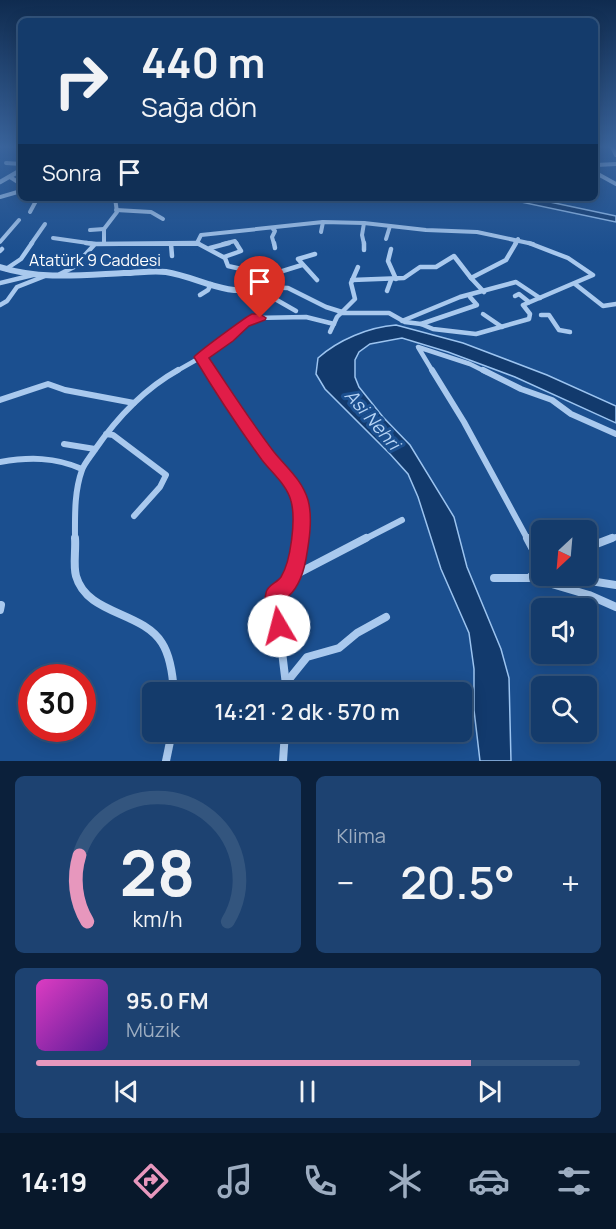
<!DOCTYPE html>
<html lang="tr">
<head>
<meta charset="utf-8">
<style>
	body { margin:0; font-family:Manrope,sans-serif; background:#1d4271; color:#f1f3f6; height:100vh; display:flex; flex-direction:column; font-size:22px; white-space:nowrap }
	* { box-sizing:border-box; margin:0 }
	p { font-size:20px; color:#9dadc1 }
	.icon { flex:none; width:33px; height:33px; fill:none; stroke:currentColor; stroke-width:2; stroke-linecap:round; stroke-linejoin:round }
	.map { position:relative; height:761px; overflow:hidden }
	.sheet { display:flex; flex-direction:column; gap:15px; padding:15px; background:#0b203b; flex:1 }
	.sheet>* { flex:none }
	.top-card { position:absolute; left:18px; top:18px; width:580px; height:183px; border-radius:9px; box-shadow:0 3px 15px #0003,0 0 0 2px #33557e; background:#143b6b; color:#f1f3f6; overflow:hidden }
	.needle { width:39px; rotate:206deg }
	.tools { position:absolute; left:531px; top:520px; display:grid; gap:12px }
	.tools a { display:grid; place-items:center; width:66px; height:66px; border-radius:9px; background:#143b6b; box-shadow:0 3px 15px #0003,0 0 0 2px #33557e; font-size:30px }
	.speed { position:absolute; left:18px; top:664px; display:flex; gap:12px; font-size:30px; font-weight:700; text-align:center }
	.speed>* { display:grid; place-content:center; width:78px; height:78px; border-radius:50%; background:#143b6b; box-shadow:0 3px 15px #0003,0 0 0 2px #33557e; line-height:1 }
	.speed .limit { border:9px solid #d22; background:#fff; color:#111 }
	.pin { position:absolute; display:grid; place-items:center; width:51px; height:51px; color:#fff; margin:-62px -26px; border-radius:50% 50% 50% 0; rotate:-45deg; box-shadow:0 0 6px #0007 }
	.pin .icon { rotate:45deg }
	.me { position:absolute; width:66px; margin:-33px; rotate:352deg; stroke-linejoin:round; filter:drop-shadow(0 0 4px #0008) }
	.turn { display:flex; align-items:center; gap:21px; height:126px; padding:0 24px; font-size:27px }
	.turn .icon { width:78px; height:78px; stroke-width:2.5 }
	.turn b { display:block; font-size:42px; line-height:51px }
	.then { display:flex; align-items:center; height:57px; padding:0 24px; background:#0003; gap:12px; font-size:22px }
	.big { font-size:45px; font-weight:600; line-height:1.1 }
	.sheet .widget { flex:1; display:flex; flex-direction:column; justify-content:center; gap:9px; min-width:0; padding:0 21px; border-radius:9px; background:#1d4271 }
	.sheet .dial { align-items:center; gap:0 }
	.dial svg { height:156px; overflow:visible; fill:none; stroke:#33557e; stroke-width:7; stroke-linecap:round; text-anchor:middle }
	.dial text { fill:#f1f3f6; stroke:none }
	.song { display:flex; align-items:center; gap:18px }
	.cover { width:72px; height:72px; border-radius:9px; background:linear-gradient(135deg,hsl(310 70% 55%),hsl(270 70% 35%)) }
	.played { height:6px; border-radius:3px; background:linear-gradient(90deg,#e797bd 80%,#33557e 80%) }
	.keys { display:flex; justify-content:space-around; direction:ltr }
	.heat { display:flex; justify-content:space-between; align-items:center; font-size:33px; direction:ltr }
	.sheet .tiles { flex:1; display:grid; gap:15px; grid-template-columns:1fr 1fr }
	.widget:last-child { grid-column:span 2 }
	.trip { position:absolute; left:142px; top:682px; width:330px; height:60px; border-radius:9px; background:#143b6b; box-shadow:0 3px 15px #0003,0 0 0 2px #33557e; font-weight:600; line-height:60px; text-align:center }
	.menu { display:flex; height:96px; justify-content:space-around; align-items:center; background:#08182b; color:#9dadc1 }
	.menu .icon { width:42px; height:42px }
	.menu .selected { color:#e797bd }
	.menu b { font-size:27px; color:#f1f3f6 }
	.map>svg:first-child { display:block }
</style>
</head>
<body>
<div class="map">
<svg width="616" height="761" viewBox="0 0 616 761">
	<rect width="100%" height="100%" fill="#1b4f8f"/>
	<g fill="#123a6d" stroke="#9cc4f0" stroke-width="1.5">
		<path d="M502,198H531L616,216V222Z"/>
		<path d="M396,325L463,343L547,375L616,406V423L515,377L448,352L402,338L370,344L359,352L355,360V377L359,387L383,417L410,445L454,517L467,567L501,649L509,678L511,761H480L474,710V669L469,633L441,569L418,497L408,474L390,454L325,389L316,374L318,358C338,340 369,327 396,325Z"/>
	</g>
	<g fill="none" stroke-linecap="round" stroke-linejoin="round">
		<g stroke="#a9c9ee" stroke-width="4">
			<path d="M612,147L616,155"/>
			<path d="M6,163L21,164"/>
			<path d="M596,165L616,164"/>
			<path d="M596,173L616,184"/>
			<path d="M10,177L21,184"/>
			<path d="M0,197L21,191"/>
			<path d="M116,210L151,212L163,219"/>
			<path d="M30,212L37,199L35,198"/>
			<path d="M364,223L362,235L364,244"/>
			<path d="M273,229L275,231L272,237L274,244"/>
			<path d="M90,230L104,229"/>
			<path d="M321,232L323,222"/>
			<path d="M53,238L95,244"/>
			<path d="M386,239L390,226"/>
			<path d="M0,242L19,220"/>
			<path d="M104,243V229L117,212L115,198"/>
			<path d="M197,243L201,235L323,222L364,223L426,230L477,232L533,244"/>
			<path d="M31,244L45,224"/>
			<path d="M95,244H199"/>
			<path d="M223,244L235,241L237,244"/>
			<path d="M515,244L518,239"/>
		</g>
		<g stroke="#a9c9ee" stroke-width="4.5">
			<path d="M86,243L95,244"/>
			<path d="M274,243L275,248"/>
			<path d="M364,243V250"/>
			<path d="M171,244L172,256"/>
			<path d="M210,248L229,243"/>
			<path d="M391,249L388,261L396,279"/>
			<path d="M0,251L2,249"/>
			<path d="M315,254L298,259L317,280"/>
			<path d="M224,257L241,251L236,243"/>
			<path d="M6,269L21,259L32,243"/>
			<path d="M60,274L74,267L95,244L197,243L225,258L228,266L250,271L263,279"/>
			<path d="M352,280L404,278L420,267H436L454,256L471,278"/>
			<path d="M0,283L33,275"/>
			<path d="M575,284L603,306L616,304"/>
			<path d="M260,287L288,288L326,307L342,312"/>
			<path d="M387,291L391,280"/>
			<path d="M484,292L471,278L506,260L516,243"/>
			<path d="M200,295L208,290L211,284"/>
			<path d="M515,296L519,294L529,302"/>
			<path d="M0,305L7,301L17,287L45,276"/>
			<path d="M296,311L268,295L260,287L261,281L273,274L302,265"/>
			<path d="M341,313H389L405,322L421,324L433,329L476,334L529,319L530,314L523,305L593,275L568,258L529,243"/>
			<path d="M483,314L502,327"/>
			<path d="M541,315H549L559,330L570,332"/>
			<path d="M402,321L460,297L516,282L540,298"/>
			<path d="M421,324L477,305L470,297"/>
			<path d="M330,332L337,317L355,299L351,283L358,267"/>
			<path d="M201,357L211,372"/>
			<path d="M175,372L212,351L252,318L306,317L334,324"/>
			<path d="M433,372L418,347L470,364L486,372"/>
		</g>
		<g stroke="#a9c9ee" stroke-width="6">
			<path d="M210,370L259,444L294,488L300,510V540"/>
			<path d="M432,370L464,422L528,540"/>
			<path d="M483,370L521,389L552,400L571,414L616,434"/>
			<path d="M0,400L48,384L65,390L134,403"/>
			<path d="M106,434L113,435L166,475L160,487L134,516"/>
			<path d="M64,444L95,449"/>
			<path d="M0,462C29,457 55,457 82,469"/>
			<path d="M75,540C75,517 74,492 82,470C84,464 90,457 94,451C116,419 144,389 178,370"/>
			<path d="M363,540L402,520"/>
			<path d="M608,540L616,537"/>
		</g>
		<g stroke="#a9c9ee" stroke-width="8">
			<path d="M75,538C76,550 73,565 76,576C87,615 142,611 162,643C171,657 173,677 174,693"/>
			<path d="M527,538L542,566"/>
			<path d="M586,548L612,538"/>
			<path d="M536,573L539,579L545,582L589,595L616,607"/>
			<path d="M293,576L366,538"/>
			<path d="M494,578H529L542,567"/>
			<path d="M544,579L584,580L616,585"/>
			<path d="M0,610L1,605"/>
			<path d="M286,683L307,657L339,648L357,633L386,617"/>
			<path d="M287,693L275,594C294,581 298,560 300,538"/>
			<path d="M166,761L172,732"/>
			<path d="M283,761L285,732"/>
		</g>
		<path stroke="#a9c9ee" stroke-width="4.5" d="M0,182L21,170"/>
		<path stroke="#a9c9ee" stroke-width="6" d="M0,267C41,280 82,275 124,273C138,273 152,270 166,272C199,277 226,298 260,287"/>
	</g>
	<linearGradient id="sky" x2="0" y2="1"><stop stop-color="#0f2b4f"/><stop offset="0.58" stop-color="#39639b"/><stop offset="1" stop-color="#39639b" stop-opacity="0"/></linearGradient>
	<rect width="616" height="253" fill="url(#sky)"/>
	<path fill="#e11d48" stroke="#92132f" stroke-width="1.5" d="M252,314H260L266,318L265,320L249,326L233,341L209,358C230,389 251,422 274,452C287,468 302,480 308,500C313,518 309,542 306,559C303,575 298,590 285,599L289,626L286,633L279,636L272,633C268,623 263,604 266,593C267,585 277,583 281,577C291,561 296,519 291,501C287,485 272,473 262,460C238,427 215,392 194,357C198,352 247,316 252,314Z"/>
	<g text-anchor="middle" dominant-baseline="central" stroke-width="6" stroke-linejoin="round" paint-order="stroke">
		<g font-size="16" fill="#fff" stroke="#1b4f8f">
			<text x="95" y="260">Atatürk 9 Caddesi</text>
		</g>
		<g font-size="18" font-style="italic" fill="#b5d3f5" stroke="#1b4f8f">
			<text transform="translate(373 419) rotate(49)">Asi Nehri</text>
		</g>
	</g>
</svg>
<div class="tools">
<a><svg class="needle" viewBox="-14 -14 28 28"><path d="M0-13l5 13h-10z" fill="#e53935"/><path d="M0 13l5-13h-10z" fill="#9dadc1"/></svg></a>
<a><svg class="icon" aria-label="sound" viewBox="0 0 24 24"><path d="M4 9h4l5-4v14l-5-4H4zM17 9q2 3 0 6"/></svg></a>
<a><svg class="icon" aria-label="search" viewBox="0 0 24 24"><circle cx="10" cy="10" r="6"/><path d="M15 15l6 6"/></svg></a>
</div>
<div class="speed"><div class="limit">30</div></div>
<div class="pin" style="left:260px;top:318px;background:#d93025"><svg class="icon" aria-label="arrive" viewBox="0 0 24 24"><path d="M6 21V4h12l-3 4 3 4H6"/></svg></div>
<svg class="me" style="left:279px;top:626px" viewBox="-20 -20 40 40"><circle r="19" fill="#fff"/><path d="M0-13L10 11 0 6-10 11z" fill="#e11d48"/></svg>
<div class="trip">14:21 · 2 dk · 570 m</div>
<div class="top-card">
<div class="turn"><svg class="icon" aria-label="right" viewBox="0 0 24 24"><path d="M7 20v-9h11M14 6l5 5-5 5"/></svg><div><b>440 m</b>Sağa dön</div></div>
<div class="then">Sonra<svg class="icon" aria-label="arrive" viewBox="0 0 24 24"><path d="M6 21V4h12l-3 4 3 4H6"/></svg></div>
</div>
</div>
<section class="sheet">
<div class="tiles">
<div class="widget dial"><svg viewBox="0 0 100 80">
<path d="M14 69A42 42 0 1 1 86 69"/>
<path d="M14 69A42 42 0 0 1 10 35" stroke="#e797bd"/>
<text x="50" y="56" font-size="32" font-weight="700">28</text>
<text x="50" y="72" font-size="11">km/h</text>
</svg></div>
<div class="widget"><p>Klima</p>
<div class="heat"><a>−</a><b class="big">20.5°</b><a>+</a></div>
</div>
<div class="widget">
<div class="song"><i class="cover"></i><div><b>95.0 FM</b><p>Müzik</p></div></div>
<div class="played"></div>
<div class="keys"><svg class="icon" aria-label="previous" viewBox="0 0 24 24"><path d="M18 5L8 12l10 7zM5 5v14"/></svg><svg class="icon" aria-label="pause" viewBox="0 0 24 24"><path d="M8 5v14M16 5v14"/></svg><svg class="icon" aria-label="next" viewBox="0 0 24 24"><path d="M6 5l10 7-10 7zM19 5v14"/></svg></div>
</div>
</div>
</section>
<nav class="menu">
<b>14:19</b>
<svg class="icon selected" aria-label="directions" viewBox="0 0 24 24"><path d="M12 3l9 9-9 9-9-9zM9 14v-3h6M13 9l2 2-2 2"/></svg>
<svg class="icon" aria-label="music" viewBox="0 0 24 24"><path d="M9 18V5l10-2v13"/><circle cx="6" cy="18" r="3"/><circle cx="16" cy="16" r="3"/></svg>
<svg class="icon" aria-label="phone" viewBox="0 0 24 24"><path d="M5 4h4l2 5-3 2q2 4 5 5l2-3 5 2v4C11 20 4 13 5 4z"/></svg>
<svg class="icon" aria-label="climate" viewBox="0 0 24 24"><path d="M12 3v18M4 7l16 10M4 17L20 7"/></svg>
<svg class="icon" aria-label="car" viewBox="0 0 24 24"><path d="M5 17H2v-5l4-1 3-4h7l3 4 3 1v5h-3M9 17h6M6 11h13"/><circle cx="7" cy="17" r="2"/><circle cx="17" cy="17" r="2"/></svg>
<svg class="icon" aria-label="filters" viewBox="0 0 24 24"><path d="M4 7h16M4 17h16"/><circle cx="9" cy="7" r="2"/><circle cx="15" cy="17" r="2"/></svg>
</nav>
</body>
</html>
